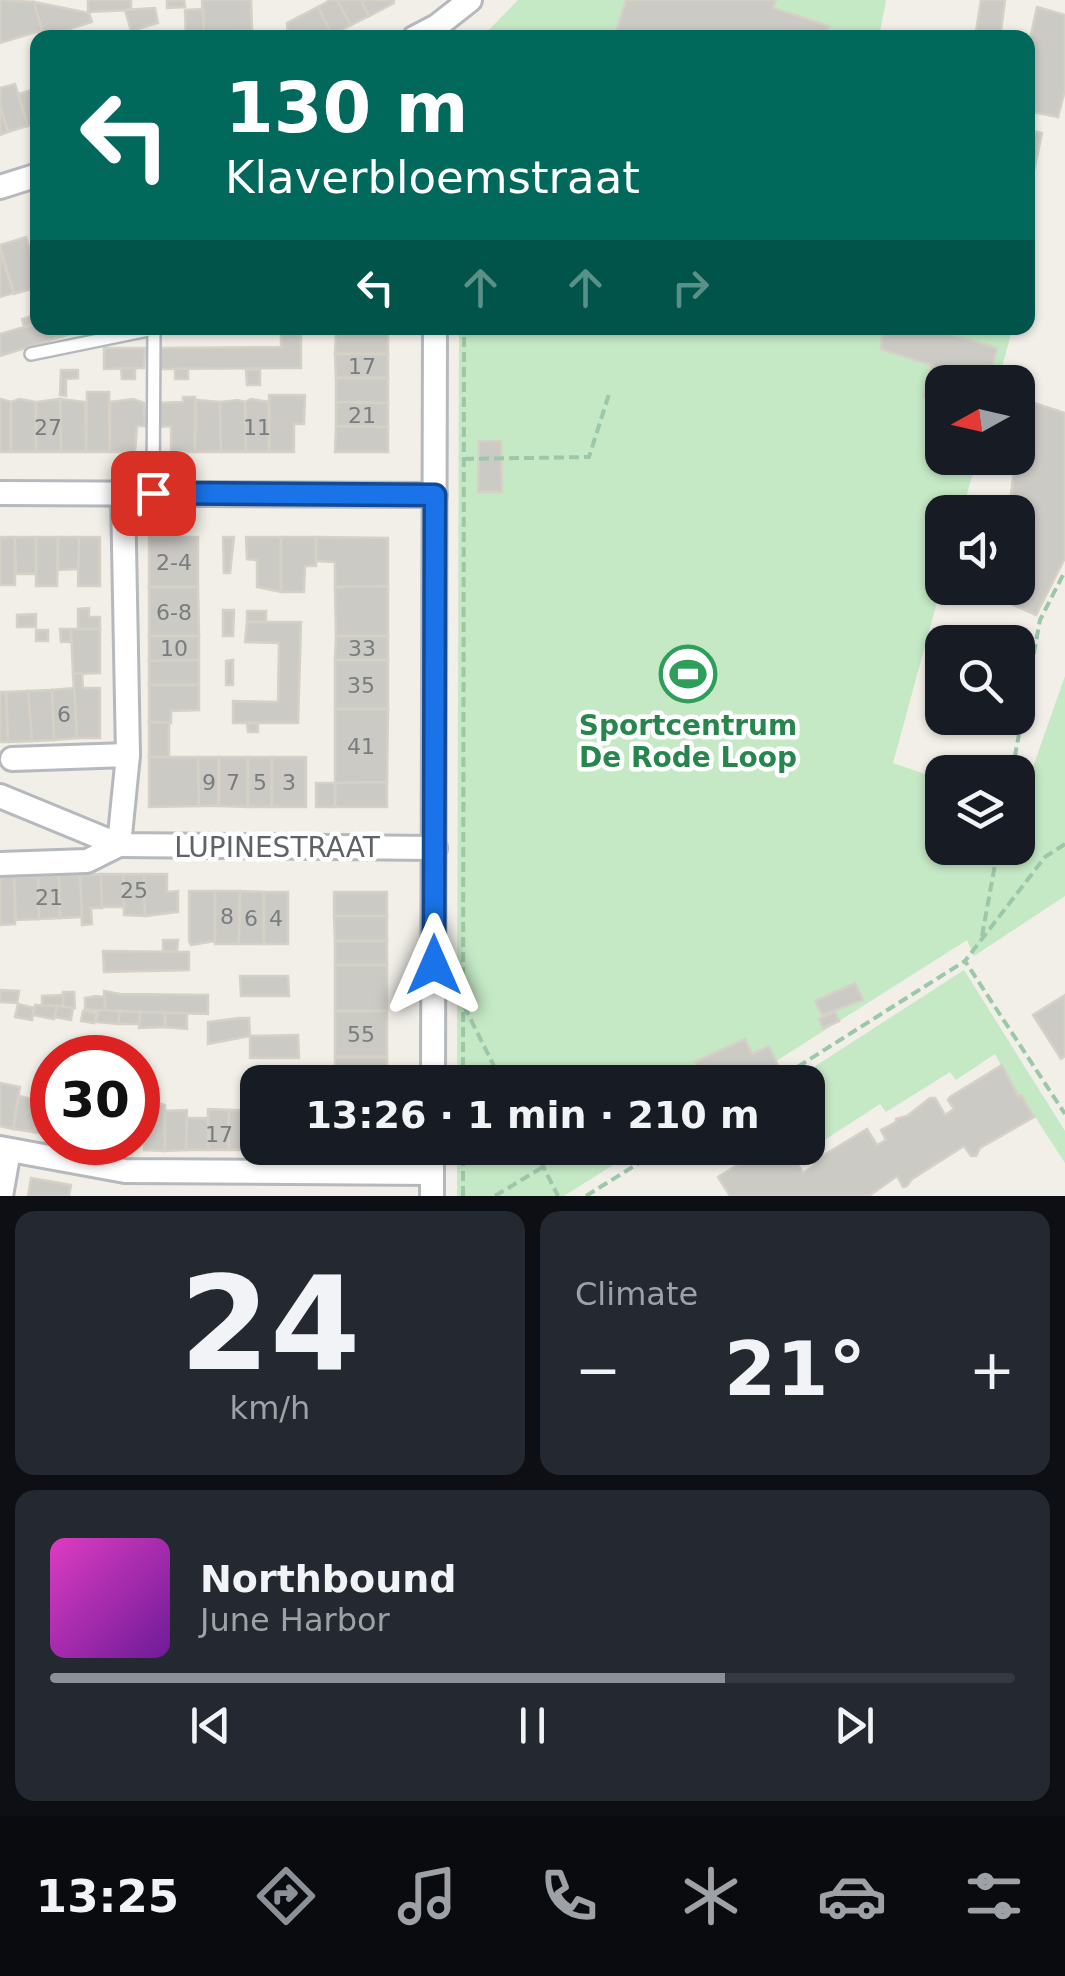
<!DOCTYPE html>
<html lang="en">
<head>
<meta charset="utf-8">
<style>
	body { margin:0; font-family:"DejaVu Sans",sans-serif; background:#242831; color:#f1f3f6; height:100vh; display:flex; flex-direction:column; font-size:38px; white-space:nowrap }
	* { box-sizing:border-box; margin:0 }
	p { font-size:32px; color:#9ea1a6 }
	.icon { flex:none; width:55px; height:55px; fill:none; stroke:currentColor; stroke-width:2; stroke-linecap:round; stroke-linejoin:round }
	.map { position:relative; height:1196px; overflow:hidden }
	.side { display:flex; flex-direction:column; gap:15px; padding:15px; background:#0d0f14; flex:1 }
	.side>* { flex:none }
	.hud { position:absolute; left:30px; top:30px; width:1005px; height:305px; border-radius:20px; box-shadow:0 2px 8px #0004; background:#00695c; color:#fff; overflow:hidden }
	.needle { width:65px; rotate:262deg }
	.tools { position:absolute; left:925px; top:365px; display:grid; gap:20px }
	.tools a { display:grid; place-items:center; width:110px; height:110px; border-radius:20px; background:#171b24; box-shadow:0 2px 8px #0004; font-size:50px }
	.speed { position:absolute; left:30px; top:1035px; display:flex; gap:20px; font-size:50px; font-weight:700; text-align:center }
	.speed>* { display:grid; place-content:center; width:130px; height:130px; border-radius:50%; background:#171b24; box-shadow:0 2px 8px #0004; line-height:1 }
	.speed .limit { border:15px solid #d22; background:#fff; color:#111 }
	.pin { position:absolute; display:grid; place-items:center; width:85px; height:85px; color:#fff; margin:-42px; border-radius:20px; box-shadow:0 5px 15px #0006 }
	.me { position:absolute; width:110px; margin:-55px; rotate:0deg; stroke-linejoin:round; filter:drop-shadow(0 0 8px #0008) }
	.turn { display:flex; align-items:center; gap:35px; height:210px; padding:0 30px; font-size:45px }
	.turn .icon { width:130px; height:130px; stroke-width:2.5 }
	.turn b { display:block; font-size:70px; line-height:85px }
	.lanes { display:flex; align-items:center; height:95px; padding:0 30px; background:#0003; justify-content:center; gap:50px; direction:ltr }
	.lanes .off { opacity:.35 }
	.big { font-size:75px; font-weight:600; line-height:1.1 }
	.side .card { flex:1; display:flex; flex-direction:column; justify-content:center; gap:15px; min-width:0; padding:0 35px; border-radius:20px; background:#242831 }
	.side .dial { align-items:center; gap:0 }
	.dial b { font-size:130px; line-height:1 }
	.song { display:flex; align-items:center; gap:30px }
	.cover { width:120px; height:120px; border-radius:15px; background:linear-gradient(135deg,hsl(310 70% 55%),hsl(280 70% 35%)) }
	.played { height:10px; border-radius:5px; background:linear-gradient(90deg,#8c9099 70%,#363941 70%) }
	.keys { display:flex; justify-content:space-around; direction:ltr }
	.heat { display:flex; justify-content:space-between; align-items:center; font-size:55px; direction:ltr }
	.side .tiles { flex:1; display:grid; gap:15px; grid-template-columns:1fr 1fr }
	.card:last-child { grid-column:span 2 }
	.trip { position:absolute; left:240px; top:1065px; width:585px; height:100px; border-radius:20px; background:#171b24; box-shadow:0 2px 8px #0004; font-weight:600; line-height:100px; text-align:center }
	.menu { display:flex; height:160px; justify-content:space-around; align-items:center; background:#090b0e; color:#9ea1a6 }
	.menu .icon { width:70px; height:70px }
	.menu .active { color:#8c9099 }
	.menu b { font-size:45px; color:#f1f3f6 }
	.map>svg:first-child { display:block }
</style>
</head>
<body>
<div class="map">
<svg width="1065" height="1196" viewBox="0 0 1065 1196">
	<rect width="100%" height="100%" fill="#f1efe8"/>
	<g fill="#c5e8c5">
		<path d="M518,0H886L879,37L481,38Z"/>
		<path d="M459,328H973L1011,334L998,382H942V458H977L962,512H942V584L893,763L942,780V848H1018V804H1020L1065,676V896L974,956L967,940L743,1082H457Z"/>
		<path d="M964,970L1065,1131V1163L1021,1095L1018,1096L995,1054L956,1080L950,1072L886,1112L880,1104L806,1152L803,1148H808V1114L821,1104L803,1074Z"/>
		<path d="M457,1148H640L564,1196H457Z"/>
	</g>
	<g fill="#cccac5" stroke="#d6d1c6" stroke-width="2.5">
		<path d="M0,0L34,2L43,30L0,43Z"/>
		<path d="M88,0H131V10L88,12Z"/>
		<path d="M184,0L185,7L167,8V1Z"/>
		<path d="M202,0H251L252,30L203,33Z"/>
		<path d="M330,0H337L351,25L332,35L318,7Z"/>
		<path d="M337,0H361L369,16L351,25Z"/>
		<path d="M361,0H394V3L369,16Z"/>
		<path d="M626,0H776L773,8L829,26L825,38H614Z"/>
		<path d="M981,0H1005L1000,38H975Z"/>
		<path d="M34,2L89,13L92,22L44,37Z"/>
		<path d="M318,7L332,35L288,38L287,23Z"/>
		<path d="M1037,7L1065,15V90L1058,117L1028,111V49Z"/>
		<path d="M155,8L158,23L131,31L125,10Z"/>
		<path d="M203,9L204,38H186L185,10Z"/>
		<path d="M252,30L253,38H230L229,31Z"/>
		<path d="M15,84L28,126L8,132L0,106V88Z"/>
		<path d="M38,88V123L28,126L18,94Z"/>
		<path d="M0,106L8,132L0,135Z"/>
		<path d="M1028,130L1042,133L1028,199Z"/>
		<path d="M26,237L34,264L38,263V287L14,294L0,245Z"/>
		<path d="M0,252L14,293L0,297Z"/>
		<path d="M38,314V323L24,327L22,319Z"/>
		<path d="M38,323V328H89L0,356V334Z"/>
		<path d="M281,328H301V368L159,369L161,348L281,347Z"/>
		<path d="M887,328H931L997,348L988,382H942V425L934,422L940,402L923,397L932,365L881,349L882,333L885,334Z"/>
		<path d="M336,329H388V354H335Z"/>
		<path d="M104,348H145L144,368L104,369Z"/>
		<path d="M335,354H388V378H336Z"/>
		<path d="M121,368H135V379H122Z"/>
		<rect x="175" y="369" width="13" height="10"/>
		<path d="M260,369V385H247L246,370Z"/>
		<path d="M61,370H78V378L66,379V396L60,395Z"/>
		<path d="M336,378H388V403L336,402Z"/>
		<path d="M87,392H109L110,452H86Z"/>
		<path d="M269,395H305L304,424H294V452H269Z"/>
		<path d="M183,397H195V452H171V426L160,427V403L183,402Z"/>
		<path d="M0,399L11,402V452H0Z"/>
		<path d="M19,399L36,402V452H11V402Z"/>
		<path d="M60,399L85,402L86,452H61Z"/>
		<path d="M60,399L61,452H36V402Z"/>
		<path d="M133,399L144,403L145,426H137L135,452H110V402Z"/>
		<path d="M251,399L269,402V452H246L245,402Z"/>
		<path d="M1022,399L1065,413V558L1036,615L999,599L1000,588H1018V512H1009Z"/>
		<path d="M196,400L220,402L221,452H195Z"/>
		<path d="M238,400L245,402L246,452H221L220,402Z"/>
		<path d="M336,402L388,403V427L336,426Z"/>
		<path d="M336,426L388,427V452H335Z"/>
		<path d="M479,441H501L502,492H478Z"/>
		<rect x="0" y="537" width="15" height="48"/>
		<path d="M15,537H36V574H16Z"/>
		<path d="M36,537H58L57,586H36Z"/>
		<path d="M58,537H79V569L58,570Z"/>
		<path d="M79,537H100V586H78Z"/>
		<rect x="149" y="537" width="49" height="50"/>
		<path d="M223,537H234L230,573H224Z"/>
		<path d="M246,537H281V592L257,587V560L247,559Z"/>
		<path d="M281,537H316V566H305L304,592H281Z"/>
		<path d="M316,537L388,538V586L335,587V562L316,561Z"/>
		<path d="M388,586V636H336L335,587Z"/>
		<path d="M149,587H198L199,636H149Z"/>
		<path d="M89,608V617H100V629H78V609Z"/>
		<path d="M223,610H234L233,636H223Z"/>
		<rect x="247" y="611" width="19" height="11"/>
		<path d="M36,614V627H17V615Z"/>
		<path d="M247,622H301L298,723H233V701L278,702L279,643L245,642Z"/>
		<path d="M60,629H71V642H61Z"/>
		<path d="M71,629H100V673L73,674Z"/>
		<rect x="36" y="630" width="12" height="11"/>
		<path d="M149,636H199V660L149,661Z"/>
		<path d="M336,636H388V660H335Z"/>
		<path d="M199,660V685H149V661Z"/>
		<path d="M233,660V685H226V661Z"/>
		<rect x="335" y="660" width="53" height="49"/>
		<path d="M82,673L83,688H100V738H77L73,674Z"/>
		<path d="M149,685H199V710L171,711V723L149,722Z"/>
		<path d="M74,688L77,738L54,740L52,690Z"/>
		<path d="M52,690L54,740L32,741L28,691Z"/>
		<path d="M28,691L32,741L8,742L6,692Z"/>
		<path d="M0,692H6L8,742H0Z"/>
		<path d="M335,709H388L387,782L335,783Z"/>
		<path d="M149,722L169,723V758L149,757Z"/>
		<path d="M247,723H258V732H248Z"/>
		<path d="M149,757H198L199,806L149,807Z"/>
		<path d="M198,757H219V806H199Z"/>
		<path d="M219,757H248V807L219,806Z"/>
		<rect x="248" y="757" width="24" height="50"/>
		<rect x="272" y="757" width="34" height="50"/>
		<path d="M387,782V807H335V783Z"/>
		<rect x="316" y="783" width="19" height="24"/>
		<path d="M101,874L102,908H91L92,924L82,925L80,875Z"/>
		<path d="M101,874H123L124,907H102Z"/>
		<path d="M123,874H144L145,916L124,915Z"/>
		<path d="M144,874H167V892L178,891V912L145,916Z"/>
		<path d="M59,875L60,918L39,919L38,876Z"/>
		<path d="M59,875H80L82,917L60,918Z"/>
		<path d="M38,876L39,919L16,920L14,877Z"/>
		<path d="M0,877H14L15,924L0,925Z"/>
		<path d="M189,891H215V941L191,945L189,941Z"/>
		<path d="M215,891H240L239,944H215Z"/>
		<path d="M240,891L264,892V944H239Z"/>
		<rect x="264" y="892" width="24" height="52"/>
		<rect x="334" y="892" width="53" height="24"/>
		<path d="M334,916H387V941H335Z"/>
		<path d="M163,940H178L177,952L163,951Z"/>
		<rect x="335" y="941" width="52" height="24"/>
		<path d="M103,951L189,952V970L104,972Z"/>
		<rect x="335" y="965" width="52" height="46"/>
		<path d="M240,976H288L289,996H241Z"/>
		<path d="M855,983L863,1000L822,1015L815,1001Z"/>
		<path d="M0,990L19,991L17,1003L0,1002Z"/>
		<path d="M104,991L120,994L208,995V1014L105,1011Z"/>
		<path d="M63,992H74L75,1008L63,1007Z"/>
		<path d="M63,995V1007L42,1005V996Z"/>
		<path d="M1065,995V1056L1061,1059L1033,1015Z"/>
		<path d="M96,996L105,997V1011L85,1009V998Z"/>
		<path d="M18,1004L34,1008L32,1020L15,1017Z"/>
		<path d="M35,1005L57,1006L54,1019L33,1015Z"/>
		<path d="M57,1006L73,1008L71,1020L55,1017Z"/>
		<path d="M99,1010L120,1011L118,1024L96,1022Z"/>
		<path d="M83,1011L96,1013L94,1023L81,1021Z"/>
		<path d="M120,1011L140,1012V1024H118Z"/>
		<rect x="335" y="1011" width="52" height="46"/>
		<path d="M140,1012L165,1013V1027L139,1028Z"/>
		<path d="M835,1012L839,1021L823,1028L819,1019Z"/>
		<path d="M165,1013H187V1029L165,1027Z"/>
		<path d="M239,1018H249L250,1036L208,1044V1022Z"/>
		<path d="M298,1035L299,1058H250V1036Z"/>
		<path d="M745,1039L752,1054L769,1046L782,1075L766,1082H671L698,1070L695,1062Z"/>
		<rect x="335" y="1057" width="52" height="25"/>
		<path d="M1002,1065L1018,1096L1021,1095L1034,1117L980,1148L976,1156H971L964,1146L912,1179L907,1186L903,1187L897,1176L869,1196H730L718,1177L765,1148H788L803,1173L815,1165L813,1162L867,1129L877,1145L886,1140L881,1130L896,1122V1119L907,1116L930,1098H935L945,1115L954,1109L948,1100L950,1097Z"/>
		<path d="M0,1083L20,1087L13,1129L0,1126Z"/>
		<path d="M138,1085H145V1100L165,1105V1151L144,1150V1125H138Z"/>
		<path d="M255,1094H258V1148L285,1150H250V1101H256Z"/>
		<path d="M41,1095L52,1096V1136L34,1132Z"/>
		<path d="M19,1096L40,1101L34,1132L13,1129Z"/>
		<path d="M208,1109L229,1110V1150H208Z"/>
		<path d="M187,1110L186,1150L165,1151V1111Z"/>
		<path d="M229,1110H251L250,1150H229Z"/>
		<path d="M187,1118H208V1150H186Z"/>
		<path d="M285,1148H334V1149L285,1150Z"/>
		<rect x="334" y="1148" width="53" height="1"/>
		<path d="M31,1178L71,1185L69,1196H28Z"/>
	</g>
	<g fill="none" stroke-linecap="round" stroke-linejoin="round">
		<g stroke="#b5b8bc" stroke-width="16">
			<g id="service">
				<path d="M31,354L158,328"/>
				<path d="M153,493L154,328"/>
			</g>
		</g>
		<g stroke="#b5b8bc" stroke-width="28">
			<g id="minor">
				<path d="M414,38L437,26L470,0"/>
				<path d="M0,187L38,175"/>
				<path d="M0,493L435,495"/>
				<path d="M12,759L128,755"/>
				<path d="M0,796L119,845L435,848"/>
				<path d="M119,845L128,755L123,493"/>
				<path d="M0,864L87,861L119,845"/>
				<path d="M433,1082L435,328"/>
				<path d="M0,1148L125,1171L432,1173"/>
				<path d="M1,1196L9,1150"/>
				<path d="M432,1196V1148"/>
			</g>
		</g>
		<g stroke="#9cc7a9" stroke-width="4" stroke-dasharray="10 5" stroke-linecap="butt">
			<path d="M464,459L589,457L609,394"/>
			<path d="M1012,772L1040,620L1065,571"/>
			<path d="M1065,844L1045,857L965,961L1065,1114"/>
			<path d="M982,936L998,848"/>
			<path d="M464,1006L502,1082"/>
			<path d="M463,1082L464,328"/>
			<path d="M794,1082L799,1066L965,961"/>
			<path d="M534,1148L558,1196"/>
			<path d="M463,1196V1148"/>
			<path d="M495,1196L543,1167"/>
			<path d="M586,1196L663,1148"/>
		</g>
		<use href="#service" stroke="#fff" stroke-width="11"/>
		<use href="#minor" stroke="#fff" stroke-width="22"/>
	</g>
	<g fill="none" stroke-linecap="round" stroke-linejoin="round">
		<g stroke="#114b97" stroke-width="25">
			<path id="route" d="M153,493L435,495L434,965"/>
		</g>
		<use href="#route" stroke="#1a73e8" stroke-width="18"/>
	</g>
	<defs>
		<g id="stadium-ring" transform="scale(2.875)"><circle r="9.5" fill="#fff" stroke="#2e9e5b" stroke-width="1.5"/><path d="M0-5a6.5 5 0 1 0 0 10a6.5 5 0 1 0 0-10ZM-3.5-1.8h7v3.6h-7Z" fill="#2e9e5b"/></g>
	</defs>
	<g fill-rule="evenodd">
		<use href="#stadium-ring" x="688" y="674"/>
	</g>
	<g text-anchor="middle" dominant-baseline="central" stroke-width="9" stroke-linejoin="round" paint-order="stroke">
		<g font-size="22" fill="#7a7d7f">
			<text x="362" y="366">17</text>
			<text x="362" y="415">21</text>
			<text x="48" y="427">27</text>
			<text x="257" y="427">11</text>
			<text x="174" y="562">2-4</text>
			<text x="174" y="612">6-8</text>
			<text x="174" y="648">10</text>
			<text x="362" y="648">33</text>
			<text x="361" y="685">35</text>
			<text x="64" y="714">6</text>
			<text x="361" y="746">41</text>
			<text x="209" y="782">9</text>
			<text x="233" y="782">7</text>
			<text x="260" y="782">5</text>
			<text x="289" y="782">3</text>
			<text x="134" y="890">25</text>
			<text x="49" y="897">21</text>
			<text x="227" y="916">8</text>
			<text x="251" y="918">6</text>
			<text x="276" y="918">4</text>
			<text x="361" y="1034">55</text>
			<text x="219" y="1134">17</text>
		</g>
		<g font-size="28" font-weight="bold" fill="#27864d" stroke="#fff">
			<text x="688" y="725">Sportcentrum<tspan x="688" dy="32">De Rode Loop</tspan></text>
		</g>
		<g font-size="28" fill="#5f6368" stroke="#fff">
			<text x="277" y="847">LUPINESTRAAT</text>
		</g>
	</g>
</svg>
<div class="tools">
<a><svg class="needle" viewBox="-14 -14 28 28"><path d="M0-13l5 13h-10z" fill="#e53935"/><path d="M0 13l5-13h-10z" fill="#9ea1a6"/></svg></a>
<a><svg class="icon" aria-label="sound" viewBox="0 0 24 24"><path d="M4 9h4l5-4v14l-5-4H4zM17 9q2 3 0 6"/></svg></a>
<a><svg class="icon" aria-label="search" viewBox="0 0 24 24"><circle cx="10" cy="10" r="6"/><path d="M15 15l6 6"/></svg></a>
<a><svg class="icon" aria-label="layers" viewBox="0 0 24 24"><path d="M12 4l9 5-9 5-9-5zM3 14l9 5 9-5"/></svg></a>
</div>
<div class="speed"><div class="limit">30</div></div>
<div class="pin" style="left:153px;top:493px;background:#d93025"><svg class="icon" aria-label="arrive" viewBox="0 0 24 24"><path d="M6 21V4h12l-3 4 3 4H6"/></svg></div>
<svg class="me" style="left:434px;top:965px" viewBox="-20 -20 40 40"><path d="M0-17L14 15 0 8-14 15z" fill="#1a73e8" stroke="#fff" stroke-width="4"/></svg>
<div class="trip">13:26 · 1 min · 210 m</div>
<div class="hud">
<div class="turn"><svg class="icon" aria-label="left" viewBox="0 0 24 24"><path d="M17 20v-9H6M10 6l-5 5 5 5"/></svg><div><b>130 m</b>Klaverbloemstraat</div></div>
<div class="lanes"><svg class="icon" aria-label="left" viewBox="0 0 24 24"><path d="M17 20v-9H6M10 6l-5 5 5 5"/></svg><svg class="icon off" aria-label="ahead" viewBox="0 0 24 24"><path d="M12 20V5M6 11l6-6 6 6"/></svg><svg class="icon off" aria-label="ahead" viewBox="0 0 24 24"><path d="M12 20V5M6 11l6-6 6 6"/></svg><svg class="icon off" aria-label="right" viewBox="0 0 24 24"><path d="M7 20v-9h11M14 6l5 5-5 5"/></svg></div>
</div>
</div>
<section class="side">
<div class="tiles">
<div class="card dial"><b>24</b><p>km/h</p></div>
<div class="card"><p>Climate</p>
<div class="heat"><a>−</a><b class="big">21°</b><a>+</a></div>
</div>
<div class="card">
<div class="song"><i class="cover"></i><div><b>Northbound</b><p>June Harbor</p></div></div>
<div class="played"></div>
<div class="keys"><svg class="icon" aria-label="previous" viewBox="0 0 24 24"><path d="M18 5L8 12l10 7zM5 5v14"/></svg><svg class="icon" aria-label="pause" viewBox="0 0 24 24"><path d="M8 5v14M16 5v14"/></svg><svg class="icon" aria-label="next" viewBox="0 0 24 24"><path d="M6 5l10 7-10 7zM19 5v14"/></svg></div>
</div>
</div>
</section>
<nav class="menu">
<b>13:25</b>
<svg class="icon active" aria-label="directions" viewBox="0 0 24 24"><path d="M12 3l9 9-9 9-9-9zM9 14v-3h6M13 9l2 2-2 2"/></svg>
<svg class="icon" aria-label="music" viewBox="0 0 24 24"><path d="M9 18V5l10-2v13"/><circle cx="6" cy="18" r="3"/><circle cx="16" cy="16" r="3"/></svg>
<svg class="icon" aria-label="phone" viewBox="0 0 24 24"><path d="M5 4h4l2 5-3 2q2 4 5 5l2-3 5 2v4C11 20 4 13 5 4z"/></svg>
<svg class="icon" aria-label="climate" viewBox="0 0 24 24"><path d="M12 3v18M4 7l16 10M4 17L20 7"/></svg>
<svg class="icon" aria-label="car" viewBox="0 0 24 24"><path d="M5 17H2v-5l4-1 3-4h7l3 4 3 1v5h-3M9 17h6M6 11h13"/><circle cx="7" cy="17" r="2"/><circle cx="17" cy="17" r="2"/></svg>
<svg class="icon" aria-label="filters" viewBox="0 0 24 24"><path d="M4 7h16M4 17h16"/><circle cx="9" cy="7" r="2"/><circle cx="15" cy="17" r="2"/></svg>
</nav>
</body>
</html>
